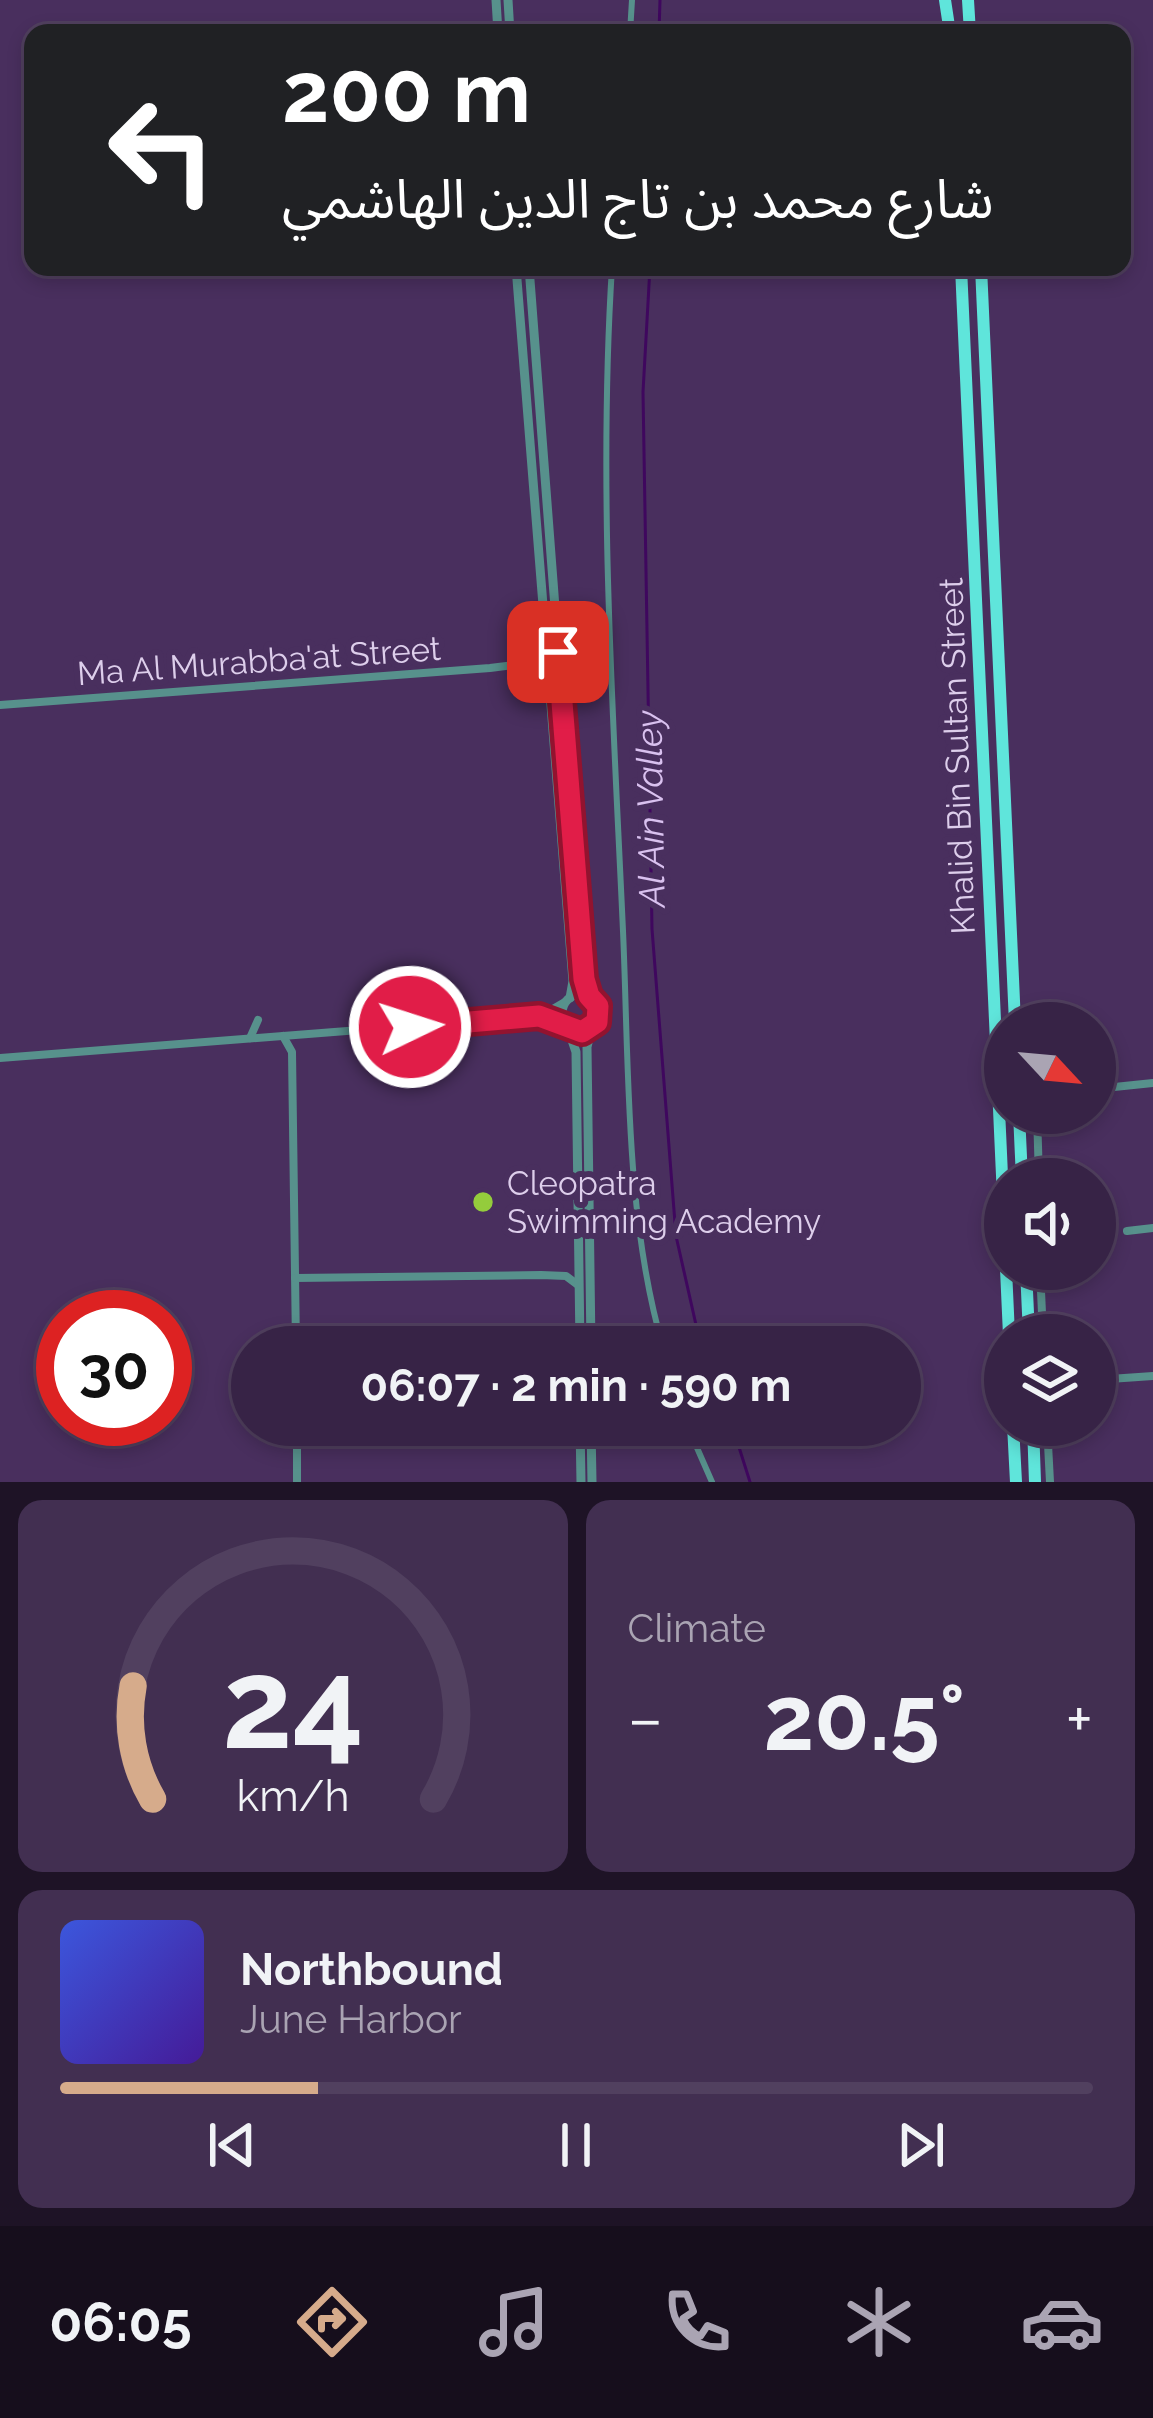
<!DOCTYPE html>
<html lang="en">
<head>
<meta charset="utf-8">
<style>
	body { margin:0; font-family:Raleway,"Noto Sans Arabic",sans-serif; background:#422f51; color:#f1f3f6; height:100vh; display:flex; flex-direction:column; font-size:45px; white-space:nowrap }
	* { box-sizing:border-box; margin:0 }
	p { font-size:39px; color:#aaa4b3 }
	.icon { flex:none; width:66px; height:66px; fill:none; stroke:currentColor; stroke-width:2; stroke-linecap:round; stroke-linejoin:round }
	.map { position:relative; height:1482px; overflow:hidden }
	.sheet { display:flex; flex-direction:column; gap:18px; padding:18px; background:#1e1326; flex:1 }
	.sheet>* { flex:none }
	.hud { position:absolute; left:24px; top:24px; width:1107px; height:252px; border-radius:24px; box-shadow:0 6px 18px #0003,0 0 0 3px #51405f; background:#202124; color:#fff; overflow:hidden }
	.needle { width:78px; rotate:116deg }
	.controls { position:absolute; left:984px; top:1002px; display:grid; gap:24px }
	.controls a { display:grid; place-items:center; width:132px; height:132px; border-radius:50%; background:#372346; box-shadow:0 6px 18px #0003,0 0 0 3px #51405f; font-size:60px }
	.speed { position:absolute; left:36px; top:1290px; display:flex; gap:24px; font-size:60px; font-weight:700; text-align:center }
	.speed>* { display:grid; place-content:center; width:156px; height:156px; border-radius:50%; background:#372346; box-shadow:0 6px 18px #0003,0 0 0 3px #51405f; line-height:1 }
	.speed .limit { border:18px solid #d22; background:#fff; color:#111 }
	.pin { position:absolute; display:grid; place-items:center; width:102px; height:102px; color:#fff; margin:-51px; border-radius:24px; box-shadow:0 6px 18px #0006 }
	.me { position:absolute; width:132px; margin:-66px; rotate:86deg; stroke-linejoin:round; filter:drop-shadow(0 0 9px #0008) }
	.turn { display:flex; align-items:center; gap:42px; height:252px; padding:0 60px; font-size:54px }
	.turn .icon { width:156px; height:156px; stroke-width:2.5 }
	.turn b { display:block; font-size:84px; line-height:102px }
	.big { font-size:90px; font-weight:700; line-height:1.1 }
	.sheet .widget { flex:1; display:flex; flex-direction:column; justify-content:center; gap:18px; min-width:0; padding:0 42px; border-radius:24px; background:#422f51 }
	.sheet .dial { align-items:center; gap:0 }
	.dial svg { height:312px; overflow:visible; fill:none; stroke:#51405f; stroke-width:7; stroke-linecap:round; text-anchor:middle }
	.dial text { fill:#f1f3f6; stroke:none }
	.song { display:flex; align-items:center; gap:36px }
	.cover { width:144px; height:144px; border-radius:18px; background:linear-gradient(135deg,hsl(230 70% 55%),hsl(260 70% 35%)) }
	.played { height:12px; border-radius:6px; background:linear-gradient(90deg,#d6ab8b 25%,#51405f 25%) }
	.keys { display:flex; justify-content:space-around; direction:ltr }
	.heat { display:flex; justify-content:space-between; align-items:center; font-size:66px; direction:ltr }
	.sheet .tiles { flex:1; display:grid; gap:18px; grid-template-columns:1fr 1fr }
	.widget:last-child { grid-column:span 2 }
	.trip { position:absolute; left:231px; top:1326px; width:690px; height:120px; border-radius:60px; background:#372346; box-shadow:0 6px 18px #0003,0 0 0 3px #51405f; font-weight:700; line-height:120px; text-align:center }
	.dock { display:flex; height:192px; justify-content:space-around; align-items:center; background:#160e1c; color:#aaa4b3 }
	.dock .icon { width:84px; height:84px }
	.dock .active { color:#d6ab8b }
	.dock b { font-size:54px; color:#f1f3f6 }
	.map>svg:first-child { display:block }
</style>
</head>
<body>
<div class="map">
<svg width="1153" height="1482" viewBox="0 0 1153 1482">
	<rect width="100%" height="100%" fill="#492f5e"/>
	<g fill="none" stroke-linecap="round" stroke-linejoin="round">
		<g stroke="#3f075e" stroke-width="3">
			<path d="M659,33L660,0"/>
			<path d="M650,267L643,392L652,929L676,1236L701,1347"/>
			<path d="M732,1425L750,1482"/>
		</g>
		<g stroke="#57918c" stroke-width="6">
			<path d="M630,33L632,0"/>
			<path d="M612,267C598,489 613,709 623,931C629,1065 625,1217 663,1347"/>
			<path d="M687,1425L712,1482"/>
		</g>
		<g stroke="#57918c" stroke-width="8">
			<path d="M0,705L490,668L522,664L545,649"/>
			<path d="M541,1016L565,1002"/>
			<path d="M283,1036L292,1052L296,1347"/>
			<path d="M250,1038L258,1020"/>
			<path d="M0,1058L539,1016L565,1023"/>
			<path d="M1095,1089L1153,1083"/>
			<path d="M1037,1113L1039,1179"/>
			<path d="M1127,1231L1153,1228"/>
			<path d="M1040,1269L1043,1335"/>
			<path d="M295,1278L541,1275L566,1276L578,1285"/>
			<path d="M1095,1380L1153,1376"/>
			<path d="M297,1425V1482"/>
			<path d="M1047,1425L1050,1482"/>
		</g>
		<g stroke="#57918c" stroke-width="9">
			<path d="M496,0L498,33"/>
			<path d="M508,0L510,33"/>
			<path d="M516,267L573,981L570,998"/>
			<path d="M529,267L583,974L589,996"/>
			<circle cx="581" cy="1013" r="19"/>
			<path d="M568,1028L576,1052L580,1347"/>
			<path d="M591,1347L587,1047L591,1029"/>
			<path d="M580,1425L581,1482"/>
			<path d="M591,1425L592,1482"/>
		</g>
		<g stroke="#5fe5db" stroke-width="12">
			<path d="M945,0L950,33"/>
			<path d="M968,0L970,33"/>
			<path d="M961,267L1005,1242"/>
			<path d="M981,267L1015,1023"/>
			<path d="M1019,1113L1022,1179"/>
			<path d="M1006,1269L1009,1335"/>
			<path d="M1026,1269L1029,1335"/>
			<path d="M1013,1425L1016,1482"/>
			<path d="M1033,1425L1035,1482"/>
		</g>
	</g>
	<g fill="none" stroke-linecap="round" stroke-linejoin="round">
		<g stroke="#92132f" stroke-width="30">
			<path id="route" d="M410,1027L539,1016L582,1032L597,1022L598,1006L589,996L584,979L558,652"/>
		</g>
		<use href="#route" stroke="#e11d48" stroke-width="21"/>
	</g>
	<circle fill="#94cc3c" stroke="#492f5e" stroke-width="4.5" cx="483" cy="1202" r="12"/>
	<g text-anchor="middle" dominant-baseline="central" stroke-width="12" stroke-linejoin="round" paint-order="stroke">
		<g font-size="33" fill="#ddceeb" stroke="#492f5e">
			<text transform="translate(259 661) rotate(-4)">Ma Al Murabba'at Street</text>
			<text transform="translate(957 756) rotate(-92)">Khalid Bin Sultan Street</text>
		</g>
		<g font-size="33" fill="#ddceeb" stroke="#492f5e" text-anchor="start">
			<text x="507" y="1183">Cleopatra<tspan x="507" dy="38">Swimming Academy</tspan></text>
		</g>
		<g font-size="36" font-style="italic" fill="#d9c1ef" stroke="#492f5e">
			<text transform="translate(650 809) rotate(-91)">Al Ain Valley</text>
		</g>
	</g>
</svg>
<div class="controls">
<a><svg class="needle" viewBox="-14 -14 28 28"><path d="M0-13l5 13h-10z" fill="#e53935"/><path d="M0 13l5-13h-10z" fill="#aaa4b3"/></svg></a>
<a><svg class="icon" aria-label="sound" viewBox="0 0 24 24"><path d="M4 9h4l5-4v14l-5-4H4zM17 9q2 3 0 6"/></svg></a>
<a><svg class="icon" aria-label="layers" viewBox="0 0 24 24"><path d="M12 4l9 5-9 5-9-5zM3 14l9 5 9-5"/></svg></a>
</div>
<div class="speed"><div class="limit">30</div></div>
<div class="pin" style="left:558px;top:652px;background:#d93025"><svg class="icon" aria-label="arrive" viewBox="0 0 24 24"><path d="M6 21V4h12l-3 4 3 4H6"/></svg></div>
<svg class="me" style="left:410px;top:1027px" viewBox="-20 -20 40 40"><circle r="17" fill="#e11d48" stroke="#fff" stroke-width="3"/><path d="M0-11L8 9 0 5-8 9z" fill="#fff"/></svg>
<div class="trip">06:07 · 2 min · 590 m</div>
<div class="hud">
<div class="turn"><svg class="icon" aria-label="left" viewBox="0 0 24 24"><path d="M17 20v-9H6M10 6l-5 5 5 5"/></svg><div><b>200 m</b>شارع محمد بن تاج الدين الهاشمي</div></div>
</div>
</div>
<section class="sheet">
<div class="tiles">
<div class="widget dial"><svg viewBox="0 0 100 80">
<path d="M14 69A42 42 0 1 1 86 69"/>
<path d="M14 69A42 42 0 0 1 9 40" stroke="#d6ab8b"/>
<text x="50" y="56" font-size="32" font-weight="700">24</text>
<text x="50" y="72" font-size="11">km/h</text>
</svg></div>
<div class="widget"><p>Climate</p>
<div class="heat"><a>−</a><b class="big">20.5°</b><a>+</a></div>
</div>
<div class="widget">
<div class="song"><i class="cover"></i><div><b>Northbound</b><p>June Harbor</p></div></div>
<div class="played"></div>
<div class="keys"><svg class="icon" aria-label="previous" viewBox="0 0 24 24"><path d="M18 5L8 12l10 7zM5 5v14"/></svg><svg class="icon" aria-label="pause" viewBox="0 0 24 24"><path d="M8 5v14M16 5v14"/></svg><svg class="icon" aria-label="next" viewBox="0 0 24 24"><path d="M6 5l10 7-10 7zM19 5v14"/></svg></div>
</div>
</div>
</section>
<nav class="dock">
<b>06:05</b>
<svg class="icon active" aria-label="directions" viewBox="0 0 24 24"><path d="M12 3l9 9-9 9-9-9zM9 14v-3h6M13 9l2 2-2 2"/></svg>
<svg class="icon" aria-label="music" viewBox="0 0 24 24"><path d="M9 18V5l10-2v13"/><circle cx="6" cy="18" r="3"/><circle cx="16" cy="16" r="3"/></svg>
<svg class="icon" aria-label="phone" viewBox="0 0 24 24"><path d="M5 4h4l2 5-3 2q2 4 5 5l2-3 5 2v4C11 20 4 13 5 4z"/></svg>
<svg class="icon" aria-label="climate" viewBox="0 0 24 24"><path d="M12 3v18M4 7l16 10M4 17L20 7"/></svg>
<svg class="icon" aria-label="car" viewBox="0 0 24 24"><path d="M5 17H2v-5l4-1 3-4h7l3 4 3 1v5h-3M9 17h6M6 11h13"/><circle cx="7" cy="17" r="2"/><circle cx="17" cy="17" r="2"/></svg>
</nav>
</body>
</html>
